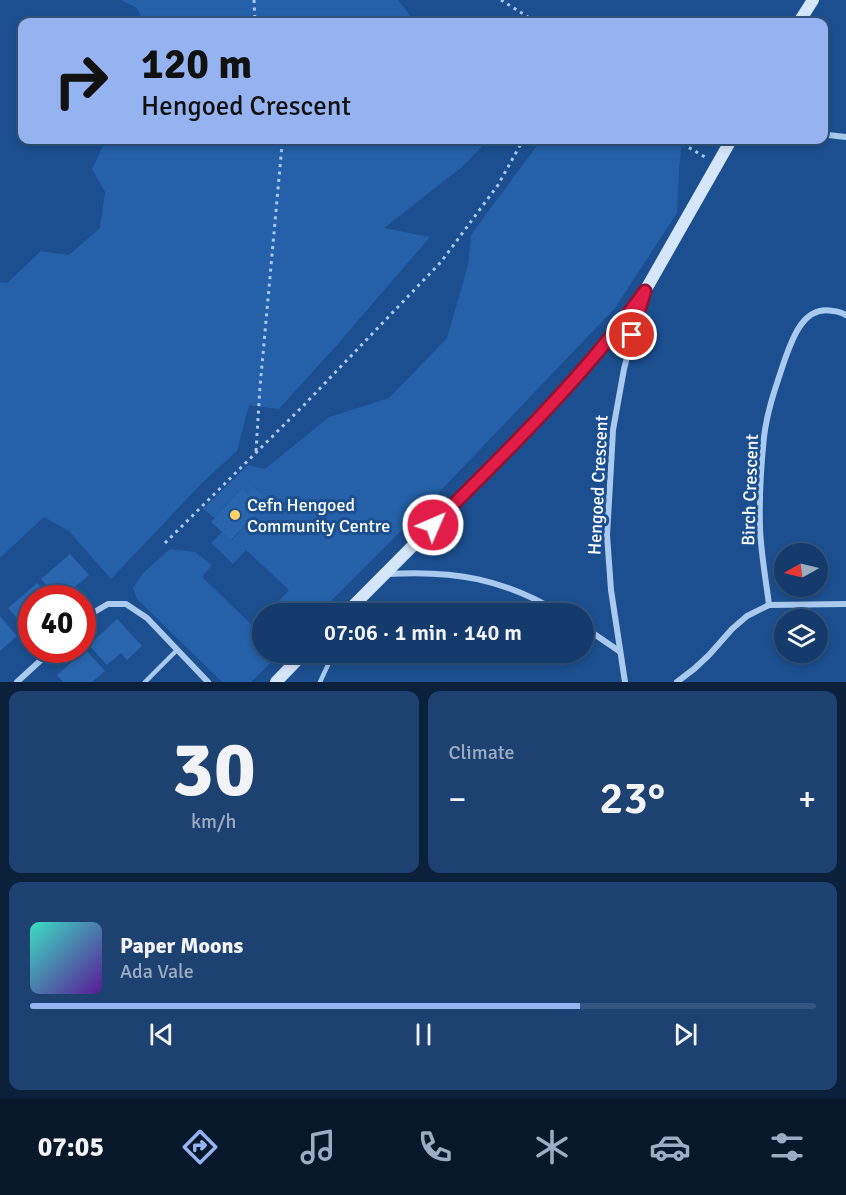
<!DOCTYPE html>
<html lang="en">
<head>
<meta charset="utf-8">
<style>
	body { margin:0; font-family:Signika,sans-serif; background:#1d4271; color:#f1f3f6; height:100vh; display:flex; flex-direction:column; font-size:22px; white-space:nowrap }
	* { box-sizing:border-box; margin:0 }
	p { font-size:20px; color:#9dadc1 }
	.icon { flex:none; width:33px; height:33px; fill:none; stroke:currentColor; stroke-width:2; stroke-linecap:round; stroke-linejoin:round }
	.map { position:relative; height:682px; overflow:hidden }
	.drawer { display:flex; flex-direction:column; gap:9px; padding:9px; background:#0b203b; flex:1 }
	.drawer>* { flex:none }
	.hud { position:absolute; left:18px; top:18px; width:810px; height:126px; border-radius:12px; box-shadow:0 3px 9px #0003,0 0 0 2px #33557e; background:#95b2f1; color:#111; overflow:hidden }
	.needle { width:39px; rotate:262deg }
	.buttons { position:absolute; left:774px; top:543px; display:grid; gap:12px }
	.buttons a { display:grid; place-items:center; width:54px; height:54px; border-radius:50%; background:#143b6b; box-shadow:0 3px 9px #0003,0 0 0 2px #33557e; font-size:30px }
	.speed { position:absolute; left:18px; top:585px; display:flex; gap:12px; font-size:30px; font-weight:700; text-align:center }
	.speed>* { display:grid; place-content:center; width:78px; height:78px; border-radius:50%; background:#143b6b; box-shadow:0 3px 9px #0003,0 0 0 2px #33557e; line-height:1 }
	.speed .limit { border:9px solid #d22; background:#fff; color:#111 }
	.pin { position:absolute; display:grid; place-items:center; width:51px; height:51px; color:#fff; margin:-26px; border:3px solid #fff; border-radius:50%; box-shadow:0 2px 6px #0007 }
	.me { position:absolute; width:66px; margin:-33px; rotate:45deg; stroke-linejoin:round; filter:drop-shadow(0 0 4px #0008) }
	.turn { display:flex; align-items:center; gap:21px; height:126px; padding:0 24px; font-size:27px }
	.turn .icon { width:78px; height:78px; stroke-width:2.5 }
	.turn b { display:block; font-size:42px; line-height:51px }
	.big { font-size:45px; font-weight:600; line-height:1.1 }
	.drawer .tile { flex:1; display:flex; flex-direction:column; justify-content:center; gap:9px; min-width:0; padding:0 21px; border-radius:12px; background:#1d4271 }
	.drawer .dial { align-items:center; gap:0 }
	.dial b { font-size:78px; line-height:1 }
	.song { display:flex; align-items:center; gap:18px }
	.cover { width:72px; height:72px; border-radius:9px; background:linear-gradient(135deg,hsl(170 70% 55%),hsl(270 70% 35%)) }
	.played { height:6px; border-radius:3px; background:linear-gradient(90deg,#95b2f1 70%,#33557e 70%) }
	.keys { display:flex; justify-content:space-around; direction:ltr }
	.heat { display:flex; justify-content:space-between; align-items:center; font-size:33px; direction:ltr }
	.drawer .tiles { flex:1; display:grid; gap:9px; grid-template-columns:1fr 1fr }
	.tile:last-child { grid-column:span 2 }
	.trip { position:absolute; left:252px; top:603px; width:342px; height:60px; border-radius:30px; background:#143b6b; box-shadow:0 3px 9px #0003,0 0 0 2px #33557e; font-weight:600; line-height:60px; text-align:center }
	.dock { display:flex; height:96px; justify-content:space-around; align-items:center; background:#08182b; color:#9dadc1 }
	.dock .icon { width:42px; height:42px }
	.dock .on { color:#95b2f1 }
	.dock b { font-size:27px; color:#f1f3f6 }
	.map>svg:first-child { display:block }
</style>
</head>
<body>
<div class="map">
<svg width="846" height="682" viewBox="0 0 846 682">
	<rect width="100%" height="100%" fill="#1b4f8f"/>
	<g fill="#2461a8">
		<path d="M121,0H398L415,22H143L137,8Z"/>
		<path d="M106,140H488L462,167L384,228L430,237L336,346L279,409L249,405L237,451L202,483L111,579L69,531L44,517L0,558V282L7,283L41,251L69,255L100,228L105,192L92,169Z"/>
		<path d="M541,140H682L679,169L677,213L615,308L422,510L319,613H268L289,590L246,550L233,564L211,543L222,532L232,540L259,510L255,505L264,496L255,487L247,494L241,489L215,518L203,509L248,465L265,469L329,417L389,398L447,338L468,265L471,235Z"/>
		<path d="M170,549L195,552L212,565L202,577L254,627L262,619V652L281,653L251,682H222L137,599L133,588L143,573Z"/>
	</g>
	<g fill="#2a66ad">
		<path d="M254,487L264,496L255,505L260,509L231,540L211,522L242,488L247,494Z"/>
		<path d="M70,554L89,575L62,598H58L41,579Z"/>
		<path d="M37,583L51,598H32V625L27,629L8,608Z"/>
		<path d="M0,616L17,636L0,651Z"/>
		<path d="M117,619L142,646L127,660L121,653L107,665L89,645Z"/>
		<path d="M86,650L105,671L92,682H63L57,675Z"/>
	</g>
	<g fill="none" stroke-linecap="round" stroke-linejoin="round">
		<g stroke="#a9c9ee" stroke-width="3" stroke-dasharray="3 4.5" stroke-linecap="butt">
			<path d="M254,0L255,22"/>
			<path d="M501,0L525,15L535,22"/>
			<path d="M676,140L705,157"/>
			<path d="M256,451L260,387L282,145L281,140"/>
			<path d="M165,543L304,405L441,262L498,185L523,140"/>
			<path d="M275,606L283,614"/>
		</g>
		<g stroke="#a9c9ee" stroke-width="4.5">
			<path d="M145,682L177,650"/>
			<path d="M320,682L334,652"/>
		</g>
		<g stroke="#a9c9ee" stroke-width="6">
			<path d="M824,133L828,135L846,137"/>
			<path d="M388,574C454,570 505,579 562,614"/>
			<path d="M769,605C766,580 761,554 760,528C759,498 761,466 764,437C767,411 776,386 784,362C792,339 803,305 833,311C837,311 842,313 846,315"/>
			<path d="M82,623L96,611L108,604H126L147,618L208,682"/>
			<path d="M584,627L619,651"/>
			<path d="M17,682L52,650"/>
			<path d="M625,682L611,590L607,535L610,484L613,430L624,369L642,300"/>
			<path d="M677,682L694,669L709,655L732,629L747,616L769,605L846,604"/>
		</g>
		<g stroke="#d6e6fa" stroke-width="12">
			<path d="M799,22L813,0"/>
			<path d="M345,614L514,444L565,389L613,334L645,291L731,140"/>
			<path d="M276,682L305,652"/>
		</g>
	</g>
	<g fill="none" stroke-linecap="round" stroke-linejoin="round">
		<g stroke="#92132f" stroke-width="15">
			<path id="route" d="M433,525C494,464 557,403 612,335C623,321 634,306 645,291L632,335"/>
		</g>
		<use href="#route" stroke="#e11d48" stroke-width="10"/>
	</g>
	<circle fill="#ffd166" stroke="#1b4f8f" stroke-width="2" cx="235" cy="515" r="6"/>
	<g text-anchor="middle" dominant-baseline="central" stroke-width="6" stroke-linejoin="round" paint-order="stroke">
		<g font-size="18" fill="#fff" stroke="#1b4f8f">
			<text transform="translate(598 485) rotate(-87)">Hengoed Crescent</text>
			<text transform="translate(750 490) rotate(-88)">Birch Crescent</text>
		</g>
		<g font-size="18" fill="#fff" stroke="#1b4f8f" text-anchor="start">
			<text x="247" y="505">Cefn Hengoed<tspan x="247" dy="21">Community Centre</tspan></text>
		</g>
	</g>
</svg>
<div class="buttons">
<a><svg class="needle" viewBox="-14 -14 28 28"><path d="M0-13l5 13h-10z" fill="#e53935"/><path d="M0 13l5-13h-10z" fill="#9dadc1"/></svg></a>
<a><svg class="icon" aria-label="layers" viewBox="0 0 24 24"><path d="M12 4l9 5-9 5-9-5zM3 14l9 5 9-5"/></svg></a>
</div>
<div class="speed"><div class="limit">40</div></div>
<div class="pin" style="left:632px;top:335px;background:#d93025"><svg class="icon" aria-label="arrive" viewBox="0 0 24 24"><path d="M6 21V4h12l-3 4 3 4H6"/></svg></div>
<svg class="me" style="left:433px;top:525px" viewBox="-20 -20 40 40"><circle r="17" fill="#e11d48" stroke="#fff" stroke-width="3"/><path d="M0-11L8 9 0 5-8 9z" fill="#fff"/></svg>
<div class="trip">07:06 · 1 min · 140 m</div>
<div class="hud">
<div class="turn"><svg class="icon" aria-label="right" viewBox="0 0 24 24"><path d="M7 20v-9h11M14 6l5 5-5 5"/></svg><div><b>120 m</b>Hengoed Crescent</div></div>
</div>
</div>
<section class="drawer">
<div class="tiles">
<div class="tile dial"><b>30</b><p>km/h</p></div>
<div class="tile"><p>Climate</p>
<div class="heat"><a>−</a><b class="big">23°</b><a>+</a></div>
</div>
<div class="tile">
<div class="song"><i class="cover"></i><div><b>Paper Moons</b><p>Ada Vale</p></div></div>
<div class="played"></div>
<div class="keys"><svg class="icon" aria-label="previous" viewBox="0 0 24 24"><path d="M18 5L8 12l10 7zM5 5v14"/></svg><svg class="icon" aria-label="pause" viewBox="0 0 24 24"><path d="M8 5v14M16 5v14"/></svg><svg class="icon" aria-label="next" viewBox="0 0 24 24"><path d="M6 5l10 7-10 7zM19 5v14"/></svg></div>
</div>
</div>
</section>
<nav class="dock">
<b>07:05</b>
<svg class="icon on" aria-label="directions" viewBox="0 0 24 24"><path d="M12 3l9 9-9 9-9-9zM9 14v-3h6M13 9l2 2-2 2"/></svg>
<svg class="icon" aria-label="music" viewBox="0 0 24 24"><path d="M9 18V5l10-2v13"/><circle cx="6" cy="18" r="3"/><circle cx="16" cy="16" r="3"/></svg>
<svg class="icon" aria-label="phone" viewBox="0 0 24 24"><path d="M5 4h4l2 5-3 2q2 4 5 5l2-3 5 2v4C11 20 4 13 5 4z"/></svg>
<svg class="icon" aria-label="climate" viewBox="0 0 24 24"><path d="M12 3v18M4 7l16 10M4 17L20 7"/></svg>
<svg class="icon" aria-label="car" viewBox="0 0 24 24"><path d="M5 17H2v-5l4-1 3-4h7l3 4 3 1v5h-3M9 17h6M6 11h13"/><circle cx="7" cy="17" r="2"/><circle cx="17" cy="17" r="2"/></svg>
<svg class="icon" aria-label="filters" viewBox="0 0 24 24"><path d="M4 7h16M4 17h16"/><circle cx="9" cy="7" r="2"/><circle cx="15" cy="17" r="2"/></svg>
</nav>
</body>
</html>
